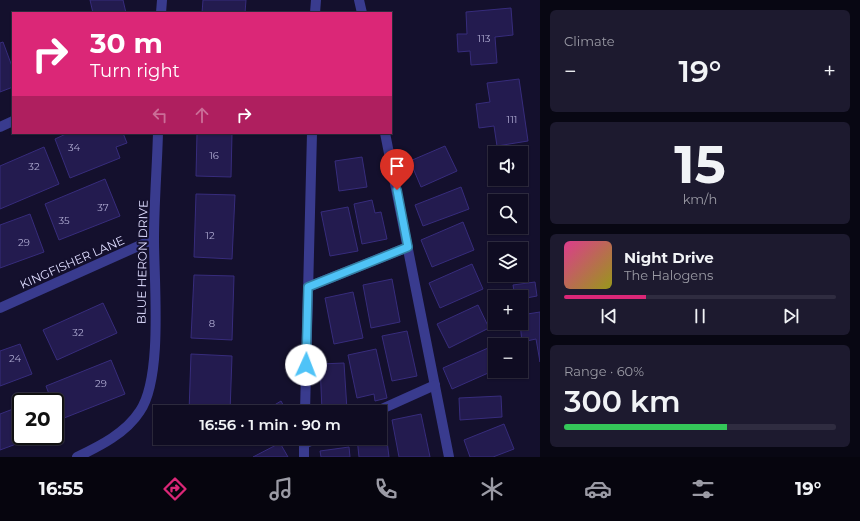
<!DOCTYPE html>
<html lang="en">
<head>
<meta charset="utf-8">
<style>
	body { margin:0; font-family:Montserrat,sans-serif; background:#1d1a2f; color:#f1f3f6; height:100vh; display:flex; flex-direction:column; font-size:15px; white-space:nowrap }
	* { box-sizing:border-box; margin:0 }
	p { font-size:13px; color:#9b9ba5 }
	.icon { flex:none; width:22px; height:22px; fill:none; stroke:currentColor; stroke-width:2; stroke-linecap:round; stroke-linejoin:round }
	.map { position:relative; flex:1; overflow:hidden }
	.panel { display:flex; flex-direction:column; gap:10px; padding:10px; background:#080713; width:320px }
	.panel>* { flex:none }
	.guide { position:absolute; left:12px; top:12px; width:380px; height:122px; border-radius:0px; box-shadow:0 1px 3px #0004,0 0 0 1px #2f2c40; background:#db2777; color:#fff; overflow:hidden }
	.controls { position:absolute; left:488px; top:146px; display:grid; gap:8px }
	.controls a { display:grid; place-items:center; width:40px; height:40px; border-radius:0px; background:#0f0c22; box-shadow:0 1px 3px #0004,0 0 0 1px #2f2c40; font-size:20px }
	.speed { position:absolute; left:12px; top:393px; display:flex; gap:8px; font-size:20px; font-weight:700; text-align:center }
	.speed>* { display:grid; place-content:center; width:52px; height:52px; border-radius:50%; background:#0f0c22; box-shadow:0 1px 3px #0004,0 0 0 1px #2f2c40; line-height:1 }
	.speed .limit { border:2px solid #111; border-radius:6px; background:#fff; color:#111 }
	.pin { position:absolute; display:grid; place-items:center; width:34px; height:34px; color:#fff; margin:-41px -17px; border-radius:50% 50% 50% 0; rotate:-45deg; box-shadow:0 0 4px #0007 }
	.pin .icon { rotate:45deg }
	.me { position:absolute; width:44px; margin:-22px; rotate:2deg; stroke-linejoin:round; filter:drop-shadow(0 0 3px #0008) }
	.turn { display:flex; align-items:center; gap:14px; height:84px; padding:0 12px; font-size:18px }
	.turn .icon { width:52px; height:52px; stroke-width:2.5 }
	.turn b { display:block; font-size:28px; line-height:34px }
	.lanes { display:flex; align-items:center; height:38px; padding:0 12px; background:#0003; justify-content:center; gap:20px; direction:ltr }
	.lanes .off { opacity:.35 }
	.big { font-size:30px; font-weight:600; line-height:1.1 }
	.panel .tile { flex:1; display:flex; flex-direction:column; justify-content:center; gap:6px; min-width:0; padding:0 14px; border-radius:6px; background:#1d1a2f }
	.panel .dial { align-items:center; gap:0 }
	.dial b { font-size:52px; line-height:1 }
	.song { display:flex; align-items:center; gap:12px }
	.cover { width:48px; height:48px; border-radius:6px; background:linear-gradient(135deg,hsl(330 70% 55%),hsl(60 70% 35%)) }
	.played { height:4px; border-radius:2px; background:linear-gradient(90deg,#db2777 30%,#2f2c40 30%) }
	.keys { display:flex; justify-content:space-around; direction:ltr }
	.heat { display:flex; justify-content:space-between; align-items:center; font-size:22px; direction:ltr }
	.charge { height:6px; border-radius:3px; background:linear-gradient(90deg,#34c759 60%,#2f2c40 0) }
	.trip { position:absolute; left:153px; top:405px; width:234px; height:40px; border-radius:0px; background:#0f0c22; box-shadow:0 1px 3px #0004,0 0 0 1px #2f2c40; font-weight:600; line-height:40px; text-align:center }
	.menu { display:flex; height:64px; justify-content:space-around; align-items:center; background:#06050e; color:#9b9ba5 }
	.menu .icon { width:28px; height:28px }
	.menu .current { color:#db2777 }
	.menu b { font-size:18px; color:#f1f3f6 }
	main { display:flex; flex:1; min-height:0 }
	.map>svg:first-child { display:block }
</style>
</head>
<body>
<main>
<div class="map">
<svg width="540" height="457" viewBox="0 0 540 457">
	<rect width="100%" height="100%" fill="#14102d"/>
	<g fill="#231b4f" stroke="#372c7c">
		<path d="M90,0H123L126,13H93Z"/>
		<path d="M203,0H246L245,13H202Z"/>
		<path d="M511,8L513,35L495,37L497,63L471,65L470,51L458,52L457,34H467L466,12Z"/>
		<path d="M3,42L13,69V87L0,92V43Z"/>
		<path d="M519,79L528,141L497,146L494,126L479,128L476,104L490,102L487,83Z"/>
		<path d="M68,133H123L127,143L116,147L120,158L70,178L55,139Z"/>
		<path d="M197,133H232L231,177L196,176Z"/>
		<path d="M445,146L457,171L421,187L410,161Z"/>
		<path d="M44,147L59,184L0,209V166Z"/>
		<path d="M362,157L367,187L339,191L335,161Z"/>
		<path d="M105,179L120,216L59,240L45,204Z"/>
		<path d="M461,187L469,209L423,226L415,205Z"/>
		<path d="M196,194L235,195L232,259L194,257Z"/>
		<path d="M372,200L375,213L381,212L387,239L362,244L354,204Z"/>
		<path d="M348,207L358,251L330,256L321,212Z"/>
		<path d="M30,214L44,252L0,268V225Z"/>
		<path d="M463,222L474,250L432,267L421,240Z"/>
		<path d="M472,264L483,289L440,308L429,283Z"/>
		<path d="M194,275L234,276L232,340L191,338Z"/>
		<path d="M392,279L400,322L371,328L363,285Z"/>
		<path d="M535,282L537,296L521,299V297H515L513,285Z"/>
		<path d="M353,292L363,338L334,344L325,298Z"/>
		<path d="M103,303L117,333L57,360L43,330Z"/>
		<path d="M478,305L489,328L449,348L437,324Z"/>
		<path d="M540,312V362L536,339L522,342L520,323H521V315Z"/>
		<path d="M407,331L417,376L392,381L382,336Z"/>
		<path d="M20,344L32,374L0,386V351Z"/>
		<path d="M488,348L495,363V370L452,389L443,368Z"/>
		<path d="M376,349L387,398L375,401L374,394L357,398L348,355Z"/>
		<path d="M191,354L232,356L230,412H189Z"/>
		<path d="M111,360L125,394L59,420L55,410V402H52L46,386Z"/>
		<path d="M344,363L347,410L322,411L320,364Z"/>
		<path d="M501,396L502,417L460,420L459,398Z"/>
		<path d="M281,401L287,412H263Z"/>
		<path d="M21,406V436H38L0,450V414Z"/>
		<path d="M421,414L430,457H399L392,420Z"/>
		<path d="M504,424L514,449L493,457H470L464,440Z"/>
		<path d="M386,433L389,457H359L357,438H380V434Z"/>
		<path d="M280,443L288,457H253Z"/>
		<path d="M349,447L350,457H321L320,451Z"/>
	</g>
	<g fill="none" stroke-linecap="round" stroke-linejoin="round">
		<g stroke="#393b8e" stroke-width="10">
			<path d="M359,0L362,13"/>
			<path d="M315,13L316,0"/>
			<path d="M385,133L449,457"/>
			<path d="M308,287L408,247"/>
			<path d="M305,412L312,133"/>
			<path d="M375,412L435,385"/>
			<path d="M304,444L318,438"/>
			<path d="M304,457V438"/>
		</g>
		<g stroke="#393b8e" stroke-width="10">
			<path d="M161,13L162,0"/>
			<path d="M0,127L13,121"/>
			<path d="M0,308L154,239"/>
			<path d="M77,457C100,446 126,433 140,411C163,377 154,283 154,240C154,204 157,169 158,133"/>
		</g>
	</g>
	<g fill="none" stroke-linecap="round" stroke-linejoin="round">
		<g stroke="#337fa1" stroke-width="10">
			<path id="route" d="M306,365L308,287L408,247L397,190"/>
		</g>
		<use href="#route" stroke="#4fc3f7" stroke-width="7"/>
	</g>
	<g text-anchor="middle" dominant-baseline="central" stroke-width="4" stroke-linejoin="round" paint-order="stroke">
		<g font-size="10" fill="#b0acd3">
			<text x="484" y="38">113</text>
			<text x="512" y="119">111</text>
			<text x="74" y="147">34</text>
			<text x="214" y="155">16</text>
			<text x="34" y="166">32</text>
			<text x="103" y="207">37</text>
			<text x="64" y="220">35</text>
			<text x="210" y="235">12</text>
			<text x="24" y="242">29</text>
			<text x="212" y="323">8</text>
			<text x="78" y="332">32</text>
			<text x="15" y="358">24</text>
			<text x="101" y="383">29</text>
		</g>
		<g font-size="12" fill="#dfddff" stroke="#14102d">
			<text transform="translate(72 262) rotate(-24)">KINGFISHER LANE</text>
			<text transform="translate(142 262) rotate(-89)">BLUE HERON DRIVE</text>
		</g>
	</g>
</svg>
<div class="controls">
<a><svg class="icon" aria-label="sound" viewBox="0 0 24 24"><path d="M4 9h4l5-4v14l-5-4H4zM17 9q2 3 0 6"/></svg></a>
<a><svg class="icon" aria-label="search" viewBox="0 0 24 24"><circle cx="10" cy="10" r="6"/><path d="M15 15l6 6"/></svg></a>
<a><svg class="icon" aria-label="layers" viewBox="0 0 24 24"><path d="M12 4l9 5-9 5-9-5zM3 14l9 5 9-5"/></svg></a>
<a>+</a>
<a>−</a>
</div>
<div class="speed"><div class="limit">20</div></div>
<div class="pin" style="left:397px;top:190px;background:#d93025"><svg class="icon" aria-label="arrive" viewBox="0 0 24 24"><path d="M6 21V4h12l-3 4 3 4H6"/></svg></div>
<svg class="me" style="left:306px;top:365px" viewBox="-20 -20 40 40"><circle r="19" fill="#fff"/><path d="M0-13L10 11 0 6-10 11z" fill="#4fc3f7"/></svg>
<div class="trip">16:56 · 1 min · 90 m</div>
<div class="guide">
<div class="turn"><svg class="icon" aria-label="right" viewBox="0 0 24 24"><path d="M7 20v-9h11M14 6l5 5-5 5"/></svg><div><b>30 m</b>Turn right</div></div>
<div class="lanes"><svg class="icon off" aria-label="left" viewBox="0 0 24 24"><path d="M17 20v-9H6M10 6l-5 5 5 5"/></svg><svg class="icon off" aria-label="ahead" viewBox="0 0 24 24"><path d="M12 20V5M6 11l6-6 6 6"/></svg><svg class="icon" aria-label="right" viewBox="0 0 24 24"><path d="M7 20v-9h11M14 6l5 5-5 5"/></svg></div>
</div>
</div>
<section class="panel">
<div class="tile"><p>Climate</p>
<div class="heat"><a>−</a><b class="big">19°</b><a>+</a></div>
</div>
<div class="tile dial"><b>15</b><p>km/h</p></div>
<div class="tile">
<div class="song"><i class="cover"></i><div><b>Night Drive</b><p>The Halogens</p></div></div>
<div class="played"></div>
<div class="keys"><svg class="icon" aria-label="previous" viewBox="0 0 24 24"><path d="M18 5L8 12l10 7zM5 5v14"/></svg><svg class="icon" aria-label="pause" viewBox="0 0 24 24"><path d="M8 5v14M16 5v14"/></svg><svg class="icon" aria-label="next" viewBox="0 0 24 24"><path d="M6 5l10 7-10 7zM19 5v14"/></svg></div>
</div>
<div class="tile"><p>Range · 60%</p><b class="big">300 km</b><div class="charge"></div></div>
</section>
</main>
<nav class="menu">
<b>16:55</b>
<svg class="icon current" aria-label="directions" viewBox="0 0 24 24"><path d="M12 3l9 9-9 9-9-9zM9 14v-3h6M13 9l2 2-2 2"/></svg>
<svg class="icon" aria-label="music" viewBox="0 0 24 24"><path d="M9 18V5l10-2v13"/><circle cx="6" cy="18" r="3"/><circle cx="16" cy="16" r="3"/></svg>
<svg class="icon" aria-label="phone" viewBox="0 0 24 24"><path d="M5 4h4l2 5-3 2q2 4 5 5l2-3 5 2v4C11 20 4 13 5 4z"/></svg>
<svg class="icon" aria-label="climate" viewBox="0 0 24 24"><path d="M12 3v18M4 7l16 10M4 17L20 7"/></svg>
<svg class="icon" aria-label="car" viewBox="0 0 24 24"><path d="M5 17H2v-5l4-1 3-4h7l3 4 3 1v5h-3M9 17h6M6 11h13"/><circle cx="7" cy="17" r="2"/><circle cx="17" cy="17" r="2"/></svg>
<svg class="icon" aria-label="filters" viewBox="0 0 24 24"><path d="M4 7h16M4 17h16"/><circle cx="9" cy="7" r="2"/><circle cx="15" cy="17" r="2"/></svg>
<b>19°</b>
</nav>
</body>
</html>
